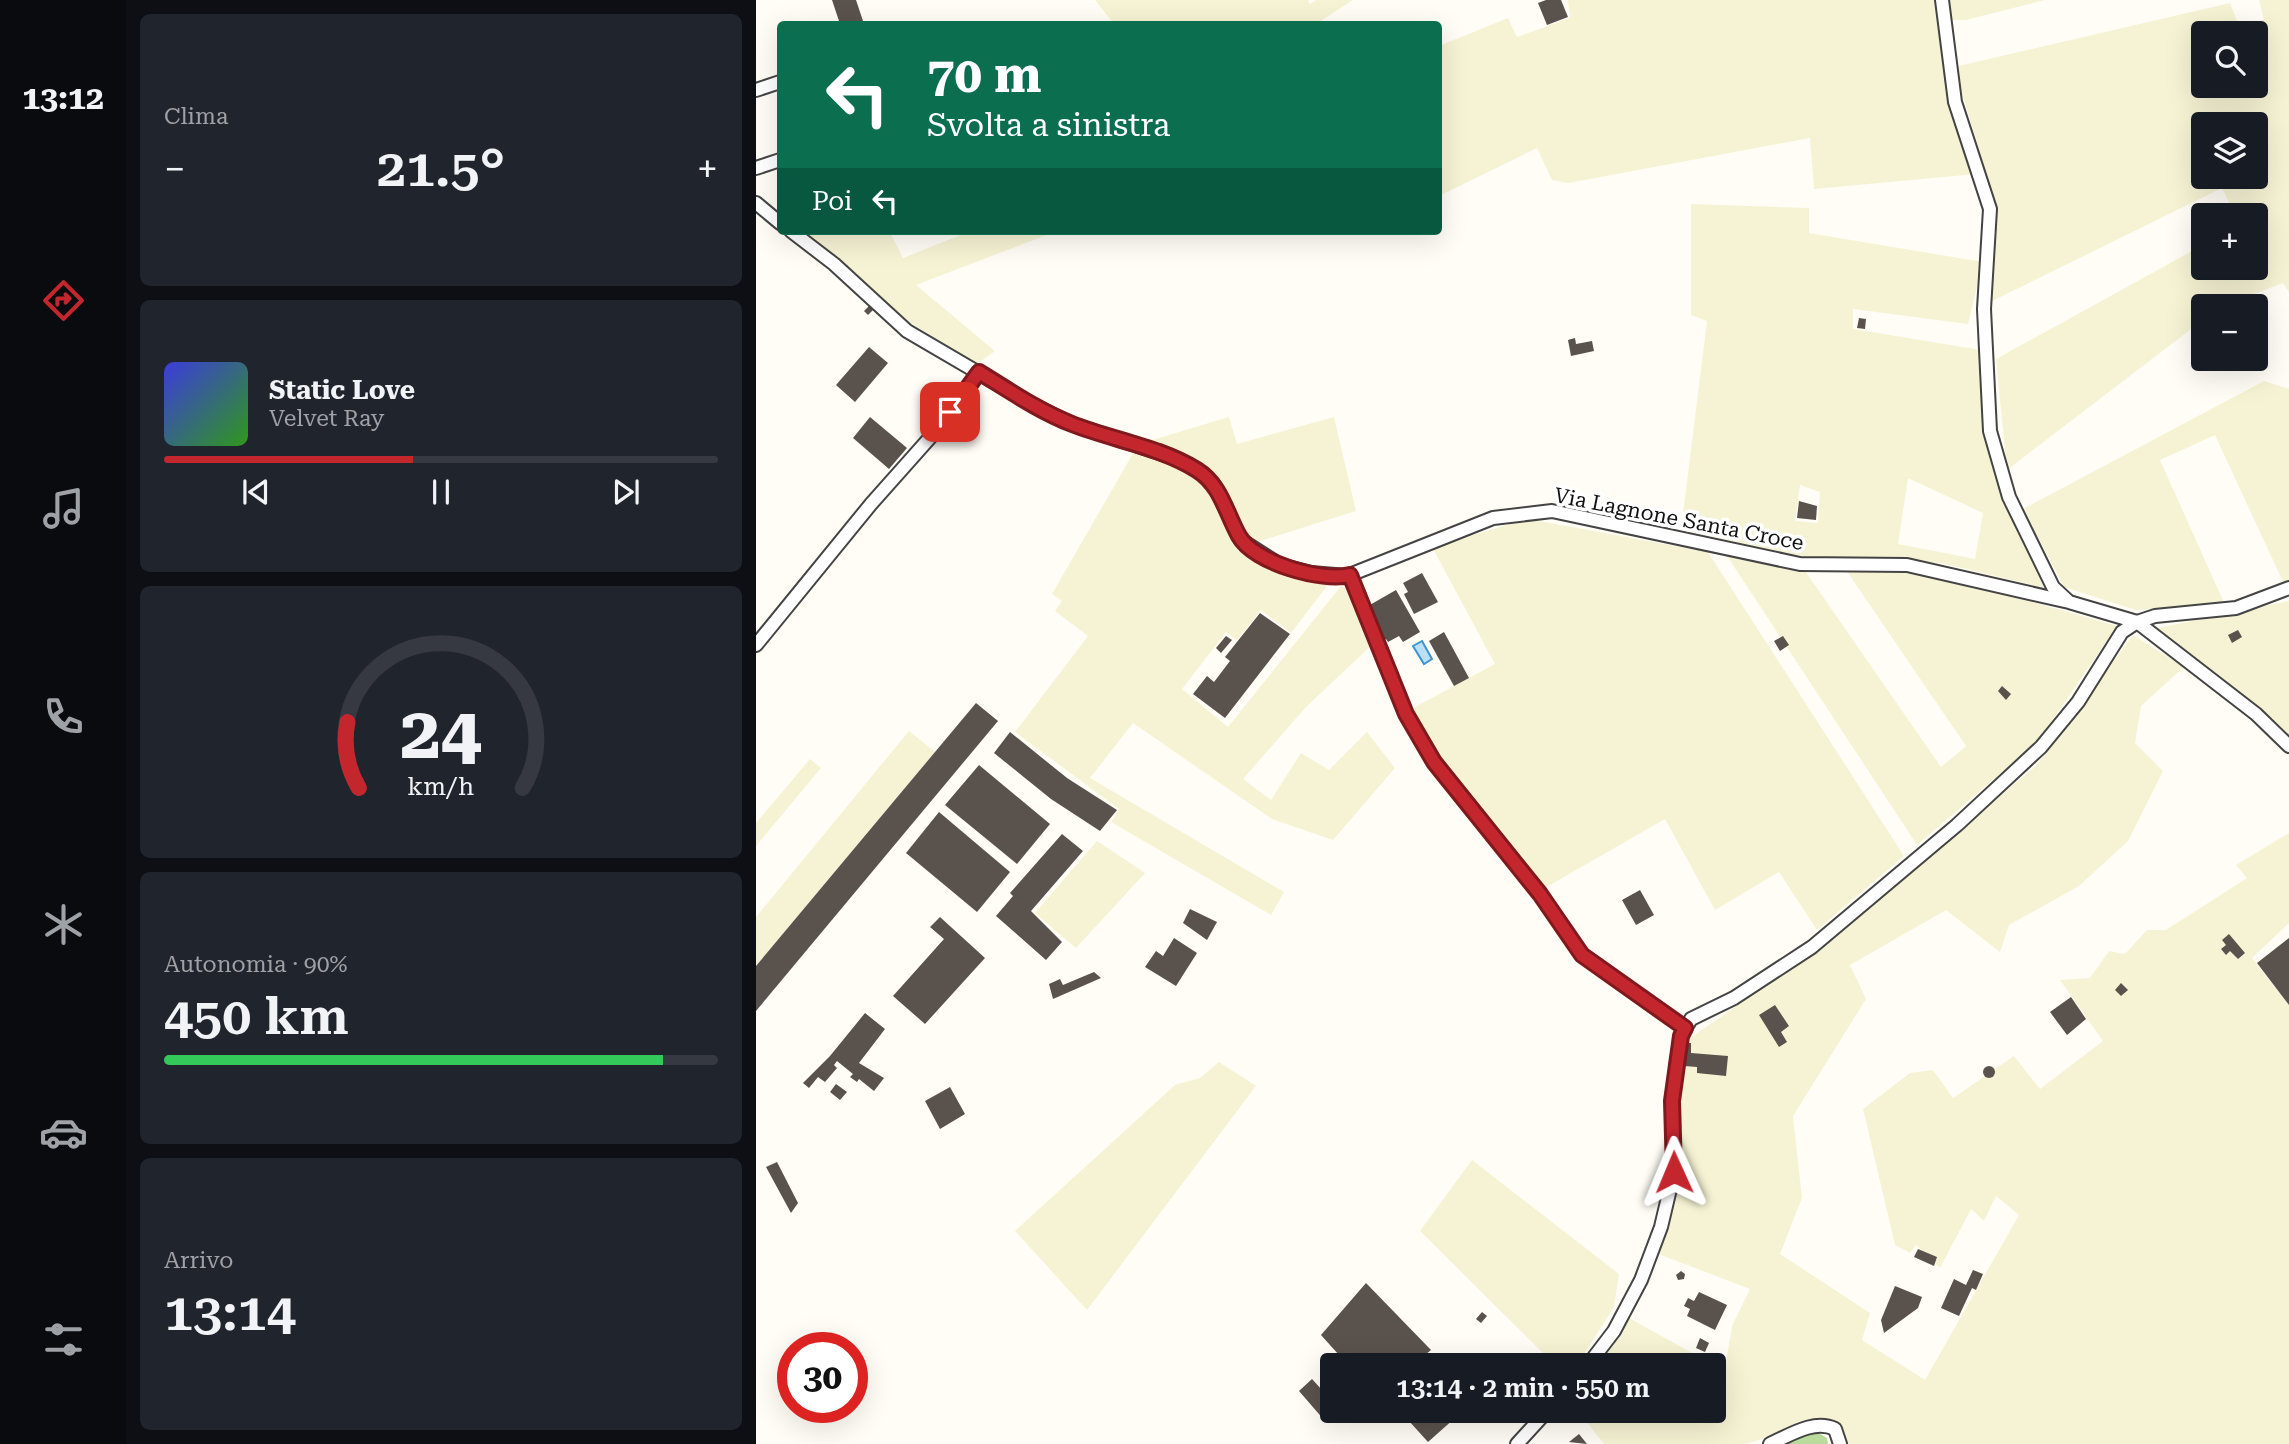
<!DOCTYPE html>
<html lang="it">
<head>
<meta charset="utf-8">
<style>
	body { margin:0; font-family:"Roboto Serif",serif; background:#20242c; color:#f1f3f6; height:100vh; display:flex; flex-direction:column; font-size:26px; white-space:nowrap }
	* { box-sizing:border-box; margin:0 }
	p { font-size:23px; color:#9ea1a6 }
	.icon { flex:none; width:38px; height:38px; fill:none; stroke:currentColor; stroke-width:2; stroke-linecap:round; stroke-linejoin:round }
	.map { position:relative; flex:1; overflow:hidden }
	.drawer { display:flex; flex-direction:column; gap:14px; padding:14px; background:#0d0f14; width:630px }
	.drawer>* { flex:none }
	.banner { position:absolute; left:21px; top:21px; width:665px; height:214px; border-radius:7px; box-shadow:0 7px 28px #0002; background:#0b6e4f; color:#fff; overflow:hidden }
	.tools { position:absolute; left:1435px; top:21px; display:grid; gap:14px }
	.tools a { display:grid; place-items:center; width:77px; height:77px; border-radius:7px; background:#171b24; box-shadow:0 7px 28px #0002; font-size:35px }
	.speed { position:absolute; left:21px; top:1332px; display:flex; gap:14px; font-size:35px; font-weight:700; text-align:center }
	.speed>* { display:grid; place-content:center; width:91px; height:91px; border-radius:50%; background:#171b24; box-shadow:0 7px 28px #0002; line-height:1 }
	.speed .limit { border:10px solid #d22; background:#fff; color:#111 }
	.pin { position:absolute; display:grid; place-items:center; width:60px; height:60px; color:#fff; margin:-30px; border-radius:14px; box-shadow:0 4px 10px #0006 }
	.me { position:absolute; width:77px; margin:-38px; rotate:359deg; stroke-linejoin:round; filter:drop-shadow(0 0 5px #0008) }
	.turn { display:flex; align-items:center; gap:24px; height:147px; padding:0 35px; font-size:32px }
	.turn .icon { width:91px; height:91px; stroke-width:2.5 }
	.turn b { display:block; font-size:49px; line-height:60px }
	.then { display:flex; align-items:center; height:66px; padding:0 35px; background:#0003; gap:14px; font-size:26px }
	.big { font-size:52px; font-weight:600; line-height:1.1 }
	.drawer .tile { flex:1; display:flex; flex-direction:column; justify-content:center; gap:10px; min-width:0; padding:0 24px; border-radius:10px; background:#20242c }
	.drawer .dial { align-items:center; gap:0 }
	.dial svg { height:182px; overflow:visible; fill:none; stroke:#363941; stroke-width:7; stroke-linecap:round; text-anchor:middle }
	.dial text { fill:#f1f3f6; stroke:none }
	.song { display:flex; align-items:center; gap:21px }
	.cover { width:84px; height:84px; border-radius:10px; background:linear-gradient(135deg,hsl(240 70% 55%),hsl(110 70% 35%)) }
	.played { height:7px; border-radius:4px; background:linear-gradient(90deg,#c4262e 45%,#363941 45%) }
	.keys { display:flex; justify-content:space-around; direction:ltr }
	.heat { display:flex; justify-content:space-between; align-items:center; font-size:38px; direction:ltr }
	.charge { height:10px; border-radius:5px; background:linear-gradient(90deg,#34c759 90%,#363941 0) }
	.trip { position:absolute; left:564px; top:1353px; width:406px; height:70px; border-radius:7px; background:#171b24; box-shadow:0 7px 28px #0002; font-weight:600; line-height:70px; text-align:center }
	main { display:flex; flex:1; min-height:0 }
	.dock { display:flex; flex-direction:column; width:126px; justify-content:space-around; align-items:center; background:#090b0e; color:#9ea1a6 }
	.dock .icon { width:49px; height:49px }
	.dock .selected { color:#c4262e }
	.dock b { font-size:32px; color:#f1f3f6 }
	.map>svg:first-child { display:block }
</style>
</head>
<body>
<main>
<nav class="dock">
<b>13:12</b>
<svg class="icon selected" aria-label="directions" viewBox="0 0 24 24"><path d="M12 3l9 9-9 9-9-9zM9 14v-3h6M13 9l2 2-2 2"/></svg>
<svg class="icon" aria-label="music" viewBox="0 0 24 24"><path d="M9 18V5l10-2v13"/><circle cx="6" cy="18" r="3"/><circle cx="16" cy="16" r="3"/></svg>
<svg class="icon" aria-label="phone" viewBox="0 0 24 24"><path d="M5 4h4l2 5-3 2q2 4 5 5l2-3 5 2v4C11 20 4 13 5 4z"/></svg>
<svg class="icon" aria-label="climate" viewBox="0 0 24 24"><path d="M12 3v18M4 7l16 10M4 17L20 7"/></svg>
<svg class="icon" aria-label="car" viewBox="0 0 24 24"><path d="M5 17H2v-5l4-1 3-4h7l3 4 3 1v5h-3M9 17h6M6 11h13"/><circle cx="7" cy="17" r="2"/><circle cx="17" cy="17" r="2"/></svg>
<svg class="icon" aria-label="filters" viewBox="0 0 24 24"><path d="M4 7h16M4 17h16"/><circle cx="9" cy="7" r="2"/><circle cx="15" cy="17" r="2"/></svg>
</nav>
<section class="drawer">
<div class="tile"><p>Clima</p>
<div class="heat"><a>−</a><b class="big">21.5°</b><a>+</a></div>
</div>
<div class="tile">
<div class="song"><i class="cover"></i><div><b>Static Love</b><p>Velvet Ray</p></div></div>
<div class="played"></div>
<div class="keys"><svg class="icon" aria-label="previous" viewBox="0 0 24 24"><path d="M18 5L8 12l10 7zM5 5v14"/></svg><svg class="icon" aria-label="pause" viewBox="0 0 24 24"><path d="M8 5v14M16 5v14"/></svg><svg class="icon" aria-label="next" viewBox="0 0 24 24"><path d="M6 5l10 7-10 7zM19 5v14"/></svg></div>
</div>
<div class="tile dial"><svg viewBox="0 0 100 80">
<path d="M14 69A42 42 0 1 1 86 69"/>
<path d="M14 69A42 42 0 0 1 9 40" stroke="#c4262e"/>
<text x="50" y="56" font-size="32" font-weight="700">24</text>
<text x="50" y="72" font-size="11">km/h</text>
</svg></div>
<div class="tile"><p>Autonomia · 90%</p><b class="big">450 km</b><div class="charge"></div></div>
<div class="tile"><p>Arrivo</p><b class="big">13:14</b></div>
</section>
<div class="map">
<svg width="1533" height="1444" viewBox="0 0 1533 1444">
	<rect width="100%" height="100%" fill="#fffdf5"/>
	<g fill="#f6f3d4" fill-rule="evenodd">
		<path d="M339,0H552L554,4L560,0H597L560,24H358Z"/>
		<path d="M812,0H1183L1220,174L1058,189L1054,138L812,183L796,180L781,148L683,196V46L752,18L761,37L814,18Z"/>
		<path d="M1191,0H1289L1210,20H1193Z"/>
		<path d="M1503,0H1533V292L1527,283L1466,306H1447V320L1251,470L1240,359L1447,245V268H1500V215H1479L1466,188L1234,302L1238,199L1198,67L1474,3L1485,31L1508,19ZM1447,33H1500V86H1447ZM1447,124H1500V177H1447Z"/>
		<path d="M935,204L1053,208V233L1227,262L1212,324L1097,309V329L1225,350L1233,449L1247,503L1290,588L1185,563L1051,557L925,530L951,321L935,315ZM1152,478L1227,513L1219,559L1142,544ZM1044,485L1064,492L1062,523L1039,521Z"/>
		<path d="M43,231H133L147,258L215,231H301L160,285L239,351L221,364L147,318Z"/>
		<path d="M1508,381L1533,389V582L1528,584L1459,435L1404,460L1469,605L1380,610L1308,587L1267,509Z"/>
		<path d="M473,417L481,444L578,417L600,511L498,543L456,472L393,441Z"/>
		<path d="M379,450L442,477L486,548L527,571L574,582L535,633L505,610L481,640L470,632L426,689L472,727L585,586L595,590L618,643L550,707L487,779L515,800L545,753L573,770L611,732L639,768L577,840L516,819L377,723L334,778L528,892L515,915L355,822L363,809L259,732L332,636L299,611L306,601L296,594Z"/>
		<path d="M772,519L952,552L1148,856L1061,930L1023,872L959,910L909,819L787,889L656,719L659,707L739,664L676,547Z"/>
		<path d="M971,556L1047,568L1185,767L1210,746L1090,570L1182,575L1361,626L1282,741L1161,845Z"/>
		<path d="M1533,601V737L1402,628Z"/>
		<path d="M1377,635L1428,667L1385,706L1379,743L1407,771L1372,841L1323,886L1253,925L1244,952L1190,910L1094,965L1110,999L1037,1116L1046,1198L1024,1254L1114,1313L1106,1340L1169,1380L1263,1215L1240,1196L1228,1221L1215,1209L1184,1268L1160,1245L1154,1253L1139,1245L1107,1109L1154,1073L1177,1070L1197,1098L1258,1056L1284,1089L1347,1041L1304,980L1334,978L1353,951L1369,954L1391,930H1410L1491,878L1480,865L1533,833V923L1496,958L1533,1005V1444H1078L1076,1434L1053,1424L990,1444H848L822,1411L957,1410V1396L969,1367L976,1326L994,1289L897,1252L934,1038L1062,950L1281,765Z"/>
		<path d="M153,731L179,752L0,966V917Z"/>
		<path d="M54,759L65,768L0,846V823Z"/>
		<path d="M341,841L389,873L320,948L279,913Z"/>
		<path d="M463,1062L500,1086L331,1310L259,1231L419,1085L444,1078Z"/>
		<path d="M716,1160L863,1274L858,1307L821,1365H799L664,1231Z"/>
		<path d="M871,1317L940,1355L937,1365H840Z"/>
	</g>
	<path fill="#b9dc9c" d="M1058,1430L1071,1438L1072,1444H1015Z"/>
	<path fill="#b9e0f7" stroke="#3f96cf" stroke-width="2" d="M666,641L676,659L668,664L657,646Z"/>
	<g fill="#5a524d">
		<path d="M76,0H100L108,24H84Z"/>
		<path d="M790,0H805L812,17L791,25L782,3Z"/>
		<path d="M1471,177H1481L1484,181L1477,186Z"/>
		<path d="M114,305L118,309L112,315L108,311Z"/>
		<path d="M1103,318L1110,319L1109,329L1101,328Z"/>
		<path d="M819,338L820,344L836,341L838,351L815,356L812,340Z"/>
		<path d="M113,347L132,363L99,402L80,385Z"/>
		<path d="M114,417L151,448L133,469L97,438Z"/>
		<path d="M1043,501L1061,506L1060,520L1041,518Z"/>
		<path d="M666,573L682,602L658,614L648,594L652,592L647,583Z"/>
		<path d="M640,590L664,632L647,642L643,636L632,642L630,639L627,641L612,606Z"/>
		<path d="M504,613L534,634L469,718L437,694L451,676L458,682L474,661L469,657Z"/>
		<path d="M1482,630L1486,637L1476,643L1472,635Z"/>
		<path d="M688,632L713,678L698,686L673,641Z"/>
		<path d="M470,636L476,640L465,653L460,648Z"/>
		<path d="M1027,636L1033,645L1024,651L1018,641Z"/>
		<path d="M1246,686L1255,694L1250,700L1242,691Z"/>
		<path d="M220,703L242,721L0,1011V966Z"/>
		<path d="M254,732L311,778L361,810L344,831L295,799L238,753Z"/>
		<path d="M223,765L294,824L261,864L189,805Z"/>
		<path d="M183,812L254,872L221,912L150,853Z"/>
		<path d="M306,834L327,851L275,911L306,942L290,960L240,916L257,896L254,893Z"/>
		<path d="M884,890L898,915L880,925L866,900Z"/>
		<path d="M434,909L461,922L451,940L427,923Z"/>
		<path d="M184,917L229,958L169,1024L137,996L188,939L174,927Z"/>
		<path d="M1473,934L1489,953L1482,959L1474,951L1470,955L1465,949L1470,945L1466,940Z"/>
		<path d="M418,938L441,953L420,986L389,967L400,951L407,956Z"/>
		<path d="M1533,938V1005L1501,963Z"/>
		<path d="M338,972L345,978L297,999L293,984L304,979L307,985Z"/>
		<path d="M1365,983L1372,990L1365,996L1359,990Z"/>
		<path d="M1315,997L1330,1019L1311,1035L1294,1012Z"/>
		<path d="M1019,1005L1033,1026L1025,1032L1031,1042L1023,1047L1003,1015Z"/>
		<path d="M109,1013L129,1029L103,1063L128,1078L118,1091L103,1079L101,1082L94,1077L97,1074L81,1061L78,1065L81,1068L69,1082L62,1077L53,1088L47,1083L74,1056Z"/>
		<path d="M932,1043H935V1053L972,1056L970,1076L941,1073V1067L928,1066Z"/>
		<circle cx="1233" cy="1072" r="6"/>
		<path d="M80,1084L91,1092L84,1100L74,1092Z"/>
		<path d="M194,1087L209,1114L184,1129L169,1101Z"/>
		<path d="M21,1162L42,1203L35,1213L10,1167Z"/>
		<path d="M1162,1249L1181,1257L1178,1266L1158,1257Z"/>
		<path d="M1217,1270L1227,1274L1220,1290L1216,1288L1203,1316L1185,1308L1198,1279L1210,1285Z"/>
		<path d="M925,1271L929,1274L928,1279L922,1280L920,1275Z"/>
		<path d="M610,1283L675,1350L669,1355L679,1365H592L565,1335Z"/>
		<path d="M1139,1286L1166,1297L1162,1308L1128,1333L1125,1320Z"/>
		<path d="M943,1292L971,1305L959,1330L931,1316L934,1309L928,1306L932,1298L938,1301Z"/>
		<path d="M726,1312L731,1316L725,1323L720,1319Z"/>
		<path d="M944,1338L953,1343L949,1352L940,1348Z"/>
		<path d="M556,1379L576,1401V1410H580L569,1421L543,1391Z"/>
		<path d="M643,1410H708L672,1442Z"/>
		<path d="M823,1434L831,1444L813,1442Z"/>
	</g>
	<g fill="none" stroke-linecap="round" stroke-linejoin="round">
		<g stroke="#444" stroke-width="10">
			<path id="lane" d="M595,575L650,714L678,762L784,894L826,955L929,1028"/>
		</g>
		<g stroke="#444" stroke-width="16">
			<g id="street">
				<path d="M1186,0L1199,102L1234,209L1228,309L1234,431L1253,497L1297,587L1311,600"/>
				<path d="M0,90L24,82"/>
				<path d="M0,168L24,160"/>
				<path d="M0,203L24,223"/>
				<path d="M35,231L78,264L151,331L279,406L316,424L418,458L443,471L458,485L485,540L524,565L555,573L591,576L737,518L796,511L1044,564L1151,565L1313,602L1381,622L1500,714L1533,746"/>
				<path d="M0,645L115,504L179,432L223,372"/>
				<path d="M832,1365L858,1331L885,1280L905,1227L918,1172L916,1101L921,1061L925,1036L935,1019L978,998L1056,947L1201,825L1285,747L1322,702L1366,632L1381,622L1399,616L1480,608L1533,588"/>
				<path d="M761,1444L792,1410"/>
				<path d="M1014,1444C1034,1435 1058,1419 1079,1429L1084,1444"/>
			</g>
		</g>
		<use href="#lane" stroke="#fff" stroke-width="6"/>
		<use href="#street" stroke="#fff" stroke-width="12"/>
	</g>
	<g fill="none" stroke-linecap="round" stroke-linejoin="round">
		<g stroke="#7f191e" stroke-width="18">
			<path id="route" d="M194,412L223,372C254,391 283,411 316,424C357,440 404,447 441,470C465,485 470,513 483,536C498,563 566,582 594,575L650,714L678,762L784,894L826,955L929,1028L925,1036L916,1101L918,1172"/>
		</g>
		<use href="#route" stroke="#c4262e" stroke-width="12"/>
	</g>
	<g text-anchor="middle" dominant-baseline="central" stroke-width="7" stroke-linejoin="round" paint-order="stroke">
		<g font-size="21" fill="#111" stroke="#fff">
			<text transform="translate(923 519) rotate(11)">Via Lagnone Santa Croce</text>
		</g>
	</g>
</svg>
<div class="tools">
<a><svg class="icon" aria-label="search" viewBox="0 0 24 24"><circle cx="10" cy="10" r="6"/><path d="M15 15l6 6"/></svg></a>
<a><svg class="icon" aria-label="layers" viewBox="0 0 24 24"><path d="M12 4l9 5-9 5-9-5zM3 14l9 5 9-5"/></svg></a>
<a>+</a>
<a>−</a>
</div>
<div class="speed"><div class="limit">30</div></div>
<div class="pin" style="left:194px;top:412px;background:#d93025"><svg class="icon" aria-label="arrive" viewBox="0 0 24 24"><path d="M6 21V4h12l-3 4 3 4H6"/></svg></div>
<svg class="me" style="left:918px;top:1172px" viewBox="-20 -20 40 40"><path d="M0-17L14 15 0 8-14 15z" fill="#c4262e" stroke="#fff" stroke-width="4"/></svg>
<div class="trip">13:14 · 2 min · 550 m</div>
<div class="banner">
<div class="turn"><svg class="icon" aria-label="left" viewBox="0 0 24 24"><path d="M17 20v-9H6M10 6l-5 5 5 5"/></svg><div><b>70 m</b>Svolta a sinistra</div></div>
<div class="then">Poi<svg class="icon" aria-label="left" viewBox="0 0 24 24"><path d="M17 20v-9H6M10 6l-5 5 5 5"/></svg></div>
</div>
</div>
</main>
</body>
</html>
